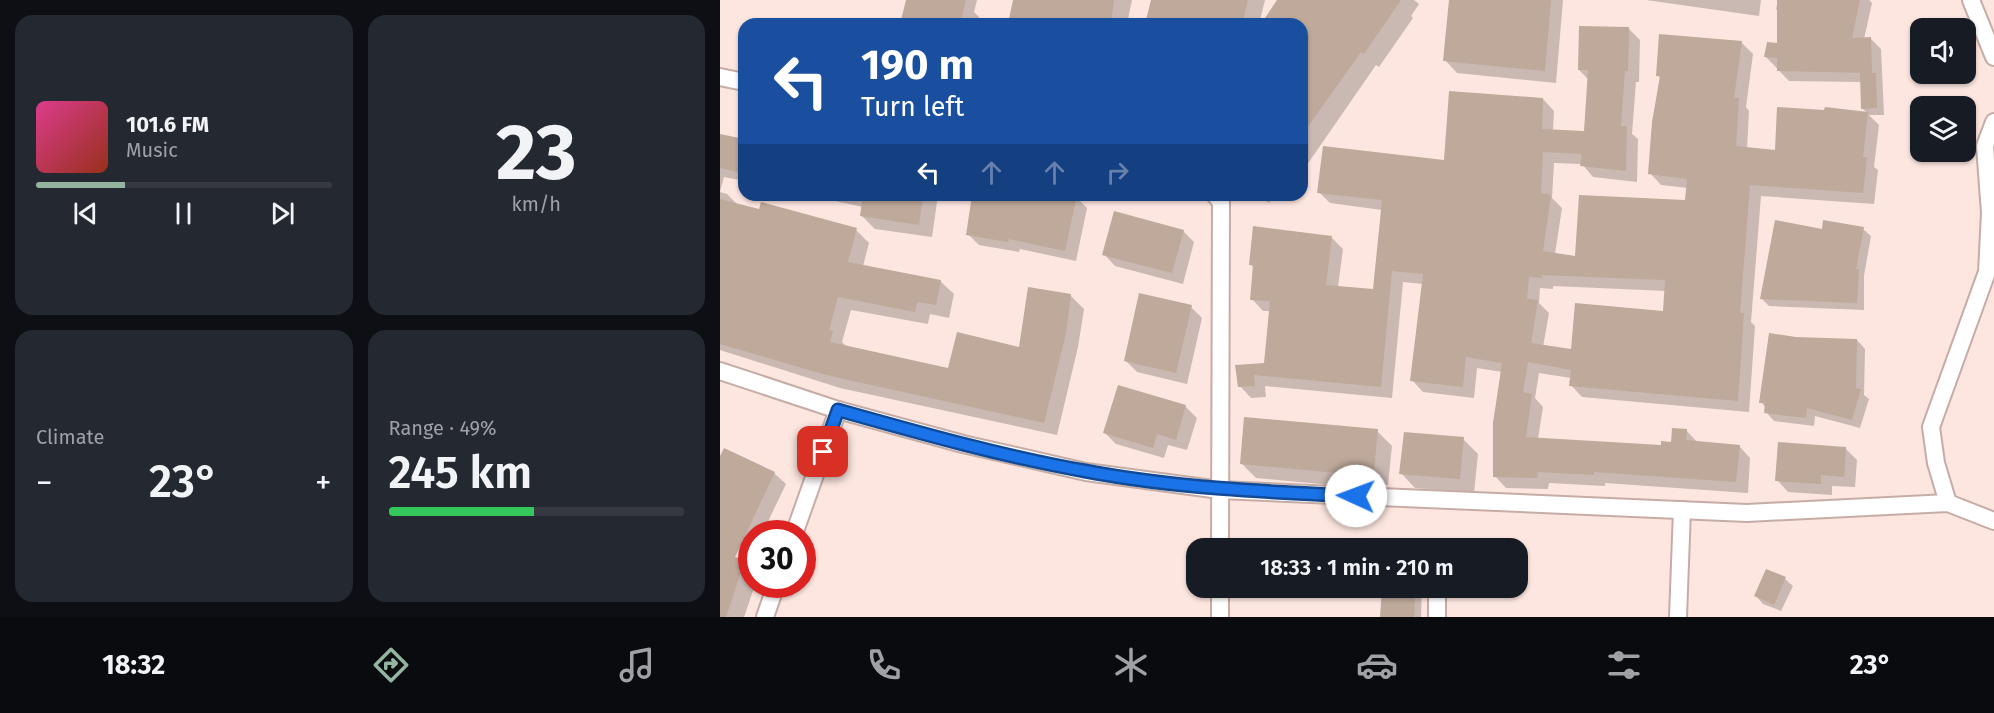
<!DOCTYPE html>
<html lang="en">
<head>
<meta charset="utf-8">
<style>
	body { margin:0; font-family:"Fira Sans",sans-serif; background:#242831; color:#f1f3f6; height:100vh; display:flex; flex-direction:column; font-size:22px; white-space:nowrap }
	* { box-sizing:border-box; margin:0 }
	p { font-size:20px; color:#9ea1a6 }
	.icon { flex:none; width:33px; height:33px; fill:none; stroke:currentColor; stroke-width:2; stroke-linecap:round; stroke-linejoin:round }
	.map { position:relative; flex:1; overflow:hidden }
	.side { display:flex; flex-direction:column; gap:15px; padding:15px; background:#0d0f14; width:720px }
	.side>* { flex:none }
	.top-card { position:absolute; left:18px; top:18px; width:570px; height:183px; border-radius:18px; box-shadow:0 2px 4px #0004; background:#1a4fa0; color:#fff; overflow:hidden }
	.fabs { position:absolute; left:1190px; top:18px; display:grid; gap:12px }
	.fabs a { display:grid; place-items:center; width:66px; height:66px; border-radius:12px; background:#171b24; box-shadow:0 2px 4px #0004; font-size:30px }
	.speed { position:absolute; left:18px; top:520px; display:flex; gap:12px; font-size:30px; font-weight:700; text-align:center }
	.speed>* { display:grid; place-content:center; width:78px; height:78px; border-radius:50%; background:#171b24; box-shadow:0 2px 4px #0004; line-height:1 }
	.speed .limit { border:9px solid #d22; background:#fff; color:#111 }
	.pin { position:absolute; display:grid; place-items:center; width:51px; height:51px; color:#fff; margin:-26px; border-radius:12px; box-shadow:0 3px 9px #0006 }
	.me { position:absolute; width:66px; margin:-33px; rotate:272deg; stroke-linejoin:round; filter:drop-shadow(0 0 4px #0008) }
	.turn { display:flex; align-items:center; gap:21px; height:126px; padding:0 24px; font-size:27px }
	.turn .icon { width:78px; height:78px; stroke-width:2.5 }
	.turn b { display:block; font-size:42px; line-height:51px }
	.lanes { display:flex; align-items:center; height:57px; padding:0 24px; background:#0003; justify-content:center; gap:30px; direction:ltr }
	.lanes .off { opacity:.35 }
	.big { font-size:45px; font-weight:600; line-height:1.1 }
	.side .card { flex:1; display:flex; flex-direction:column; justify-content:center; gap:9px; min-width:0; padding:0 21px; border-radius:18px; background:#242831 }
	.side .dial { align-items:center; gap:0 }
	.dial b { font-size:78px; line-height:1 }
	.song { display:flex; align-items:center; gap:18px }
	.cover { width:72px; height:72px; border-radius:9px; background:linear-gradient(135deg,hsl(330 70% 55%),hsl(10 70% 35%)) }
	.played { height:6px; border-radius:3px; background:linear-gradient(90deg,#93b49f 30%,#363941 30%) }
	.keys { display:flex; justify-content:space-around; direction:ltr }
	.heat { display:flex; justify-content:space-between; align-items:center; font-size:33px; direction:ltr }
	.charge { height:9px; border-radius:4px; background:linear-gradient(90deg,#34c759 49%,#363941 0) }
	.side .tiles { flex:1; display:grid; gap:15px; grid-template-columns:repeat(2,1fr) }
	.trip { position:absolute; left:466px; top:538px; width:342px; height:60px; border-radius:18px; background:#171b24; box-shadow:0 2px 4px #0004; font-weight:600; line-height:60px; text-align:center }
	.dock { display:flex; height:96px; justify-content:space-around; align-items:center; background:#090b0e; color:#9ea1a6 }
	.dock .icon { width:42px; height:42px }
	.dock .current { color:#93b49f }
	.dock b { font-size:27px; color:#f1f3f6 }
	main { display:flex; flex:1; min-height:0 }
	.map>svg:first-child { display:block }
</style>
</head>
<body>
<main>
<section class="side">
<div class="tiles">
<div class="card">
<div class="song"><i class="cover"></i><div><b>101.6 FM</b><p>Music</p></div></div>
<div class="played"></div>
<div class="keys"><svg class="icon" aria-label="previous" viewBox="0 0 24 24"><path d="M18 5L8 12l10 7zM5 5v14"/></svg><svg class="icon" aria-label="pause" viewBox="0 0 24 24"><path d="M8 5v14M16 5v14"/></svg><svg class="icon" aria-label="next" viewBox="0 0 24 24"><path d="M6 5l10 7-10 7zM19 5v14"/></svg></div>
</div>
<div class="card dial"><b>23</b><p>km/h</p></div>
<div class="card"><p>Climate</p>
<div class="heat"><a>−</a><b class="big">23°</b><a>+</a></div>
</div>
<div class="card"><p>Range · 49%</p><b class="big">245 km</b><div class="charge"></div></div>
</div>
</section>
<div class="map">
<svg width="1274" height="617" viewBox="0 0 1274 617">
	<rect width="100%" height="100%" fill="#fde6e0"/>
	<g fill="#0003" fill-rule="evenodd">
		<path d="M188,0H257L254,12L260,18L258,24H182Z"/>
		<path d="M294,0H412L407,24H290Z"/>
		<path d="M433,0H545L539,24H427Z"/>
		<path d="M559,0H694L699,4L691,16L693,18L659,67L656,65L582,172V24H543Z"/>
		<path d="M730,0H843L836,83L737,73L725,60Z"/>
		<path d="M926,0H1041L1039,16Z"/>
		<path d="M1058,0H1149L1152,3L1144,39H1151L1161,49L1164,115H1149L1159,125L1154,167L1158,170L1154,204L1041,196L1031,322L1035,326L1029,412L862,397L851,385V378L819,373L815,398L823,407L818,439L943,446L952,443L966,430L977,442L1019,446L1030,458L1028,493L885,483V486L829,483L828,489L786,488L775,476L782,372L757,368L754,398L703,392L692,380L703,284L683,282L672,398L545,386L546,397L531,398L520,386L546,365L550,311H543L532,299L534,268L530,264L611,237L623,249L618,287L654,290L662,210L610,203L599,192L725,162L823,99L834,111L833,131L865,133L869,80L859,70L909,29L920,40L919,82H916L912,134L918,139L917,182L873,177L862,164L834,163L832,198L842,208L835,254L857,258L967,201L968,188L941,185L930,173L941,79L937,75L1021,42L1033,54L1026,107L1029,111L1027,149L1056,151L1106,108L1148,114L1142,108V82L1069,81L1046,57L1059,45V12L1056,9ZM833,286L946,291L944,313L852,351L823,347L829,313L819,303L820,288L833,289Z"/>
		<path d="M0,135L24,140V181L4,177L0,192L7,194L18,205L136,230L149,243L143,266L220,281L234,294L229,318L210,314L208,324L131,310L122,342L127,347L229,370L300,349L350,295L364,309L358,347L337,435L120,388L0,350Z"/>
		<path d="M87,195H218L212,237L155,229L142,216L143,207Z"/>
		<path d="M254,195L356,197L367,208L356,261L300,249L299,252L259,245L248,234Z"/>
		<path d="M537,195H555L549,203Z"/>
		<path d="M1143,229L1151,236L1144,276V310L1049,306L1042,299L1103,231Z"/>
		<path d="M463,231L474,242L463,284L395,266L384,254Z"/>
		<path d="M471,307L482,318L467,384L417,372L405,360Z"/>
		<path d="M1076,339L1137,340L1145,349L1144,395L1149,399L1140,428L1095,416L1094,426L1054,421L1046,412V408L1041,402Z"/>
		<path d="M465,406L477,418L467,450L448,445L444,458L396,444L385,433Z"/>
		<path d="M657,431L672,446L668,485L654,484L653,489L536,478L521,463Z"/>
		<path d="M743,439L758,454L754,493L695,488L681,473Z"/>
		<path d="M1126,449L1137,460L1135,487L1112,486V495L1068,492L1057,480Z"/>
		<path d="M0,460L54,473L66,484L42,534H32V544L0,529Z"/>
		<path d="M0,553L24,562L32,569V585H35L24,617H0Z"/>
		<path d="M1065,579L1073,586L1061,611L1043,604L1036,596Z"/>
		<path d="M663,588H702L701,617H661Z"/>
	</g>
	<g fill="#bea99a" fill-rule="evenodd">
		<path d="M186,0H246L240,24H180Z"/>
		<path d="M293,0H394L391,24H288Z"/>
		<path d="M431,0H528L522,24H425Z"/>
		<path d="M557,0H681L644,54L641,52L582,135V24H541Z"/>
		<path d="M729,0H831L825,71L723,61Z"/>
		<path d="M1057,0H1140L1132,38L1151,37L1152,73L1057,71V58L1044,57L1047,42L1057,43Z"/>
		<path d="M859,26L909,27L908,71H905L901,126H907L906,171L860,166L862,154L823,152L821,193L831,195L823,251L855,256L859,195L965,200L967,179L928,174L932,122L940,76H936L939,34L1022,41L1014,98H1019L1016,146L1055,150L1057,107L1104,110L1105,107L1148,112L1143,157H1147L1143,193L1030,185L1020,313H1024L1018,401L849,386L851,370L808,362L803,392L812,394L806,437L941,445V441L951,442L952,428L967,429L966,440L1020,445L1016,482L874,472V475L818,472L817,478L773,477V423L782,363L746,357L743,387L690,381L703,274L672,271L661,387L534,375L535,386L518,387L515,365L544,363L550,301L530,300L533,265H529L533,226L612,236L606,285L653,289L662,200L597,193L603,146L724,160L729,91L823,98L822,129L864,131L868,70H858ZM822,275L945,280L943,311L855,303L851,349L811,343L818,300L807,299L809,277L822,278Z"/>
		<path d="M1140,73H1156L1157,108L1141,109Z"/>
		<path d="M0,134L24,139V173L0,168Z"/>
		<path d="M143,195H203L199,225L140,216Z"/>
		<path d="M252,195H357L345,251L289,239L288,242L246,235Z"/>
		<path d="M0,199L39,209L41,202L137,228L128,262L221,280L216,305L197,302L195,312L118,297L109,330L113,331L110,342L228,368L237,332L299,347L308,287L351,294L346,333L324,423L106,375L0,344Z"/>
		<path d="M394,211L464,230L452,273L382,255Z"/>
		<path d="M1055,220L1102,229L1103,220L1144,227L1136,269H1139L1137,303L1040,299Z"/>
		<path d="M419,293L472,305L456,373L404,361Z"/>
		<path d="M1049,333L1076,337L1137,339L1136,388L1141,389L1132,420L1087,408L1086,418L1044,413L1045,403H1039Z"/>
		<path d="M398,385L466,405L456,440L437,434L433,448L383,433Z"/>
		<path d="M524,417L658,429L654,471L640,470L639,475L520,464Z"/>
		<path d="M684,432L744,437L740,479L679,474Z"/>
		<path d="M1058,442L1126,447L1124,477L1101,475V484L1055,481Z"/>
		<path d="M4,448L55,472L15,557L25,560L6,617H0V456Z"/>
		<path d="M1046,569L1066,577L1054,605L1034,596Z"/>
		<path d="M662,588H696L694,617H660Z"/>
	</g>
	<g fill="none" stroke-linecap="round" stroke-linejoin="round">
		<g stroke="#c6aca5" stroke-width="20">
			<g id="street">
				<path d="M1251,0L1274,57"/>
				<path d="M0,77L24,82"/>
				<path d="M495,195L501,202L500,549"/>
				<path d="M0,371L118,410L243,444L366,472L500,490L1027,513L1228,503L1274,521"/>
				<path d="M1228,503L1216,463L1211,427L1267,272L1270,213L1265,146L1274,122"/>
				<path d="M74,534L118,410"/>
				<path d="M45,617L56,585"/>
				<path d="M500,617V588"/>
				<path d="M717,617V588"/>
				<path d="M958,617L962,510"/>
			</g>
		</g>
		<use href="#street" stroke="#fff" stroke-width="16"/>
	</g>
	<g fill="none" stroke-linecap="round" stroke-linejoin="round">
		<g stroke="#114b97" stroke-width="15">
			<path id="route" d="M103,452L118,410C200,433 281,456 365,471C455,488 546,492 636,496"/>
		</g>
		<use href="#route" stroke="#1a73e8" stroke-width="10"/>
	</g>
</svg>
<div class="fabs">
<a><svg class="icon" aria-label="sound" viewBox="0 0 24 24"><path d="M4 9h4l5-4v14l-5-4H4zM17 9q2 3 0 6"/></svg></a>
<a><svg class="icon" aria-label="layers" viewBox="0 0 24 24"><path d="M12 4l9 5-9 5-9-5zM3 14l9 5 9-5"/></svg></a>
</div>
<div class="speed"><div class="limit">30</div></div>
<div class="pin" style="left:103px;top:452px;background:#d93025"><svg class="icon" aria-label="arrive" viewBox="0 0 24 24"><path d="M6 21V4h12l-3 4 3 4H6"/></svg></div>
<svg class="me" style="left:636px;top:496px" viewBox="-20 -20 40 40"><circle r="19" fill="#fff"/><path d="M0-13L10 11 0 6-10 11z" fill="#1a73e8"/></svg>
<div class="trip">18:33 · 1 min · 210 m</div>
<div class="top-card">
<div class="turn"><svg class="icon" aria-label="left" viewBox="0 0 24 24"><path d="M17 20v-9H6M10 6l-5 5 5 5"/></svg><div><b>190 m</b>Turn left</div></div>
<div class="lanes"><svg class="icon" aria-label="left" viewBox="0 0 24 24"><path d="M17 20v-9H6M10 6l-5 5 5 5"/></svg><svg class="icon off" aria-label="ahead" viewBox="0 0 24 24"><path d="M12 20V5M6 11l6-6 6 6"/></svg><svg class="icon off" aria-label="ahead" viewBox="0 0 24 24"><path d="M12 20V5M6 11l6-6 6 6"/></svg><svg class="icon off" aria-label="right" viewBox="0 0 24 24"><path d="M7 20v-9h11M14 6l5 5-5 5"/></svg></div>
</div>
</div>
</main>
<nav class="dock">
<b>18:32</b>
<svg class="icon current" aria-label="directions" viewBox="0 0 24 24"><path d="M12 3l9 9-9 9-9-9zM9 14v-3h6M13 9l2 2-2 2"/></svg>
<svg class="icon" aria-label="music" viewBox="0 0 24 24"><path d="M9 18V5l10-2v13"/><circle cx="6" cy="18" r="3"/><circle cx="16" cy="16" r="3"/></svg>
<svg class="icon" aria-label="phone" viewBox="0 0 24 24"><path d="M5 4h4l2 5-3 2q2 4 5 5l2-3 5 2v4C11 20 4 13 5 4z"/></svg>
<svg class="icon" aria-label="climate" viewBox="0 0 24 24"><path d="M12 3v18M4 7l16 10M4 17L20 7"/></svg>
<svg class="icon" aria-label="car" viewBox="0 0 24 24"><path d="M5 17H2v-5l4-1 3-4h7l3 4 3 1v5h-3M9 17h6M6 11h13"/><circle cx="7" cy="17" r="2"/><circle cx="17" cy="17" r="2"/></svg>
<svg class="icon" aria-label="filters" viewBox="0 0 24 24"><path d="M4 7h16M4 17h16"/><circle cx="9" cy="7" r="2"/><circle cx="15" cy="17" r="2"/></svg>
<b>23°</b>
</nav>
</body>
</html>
